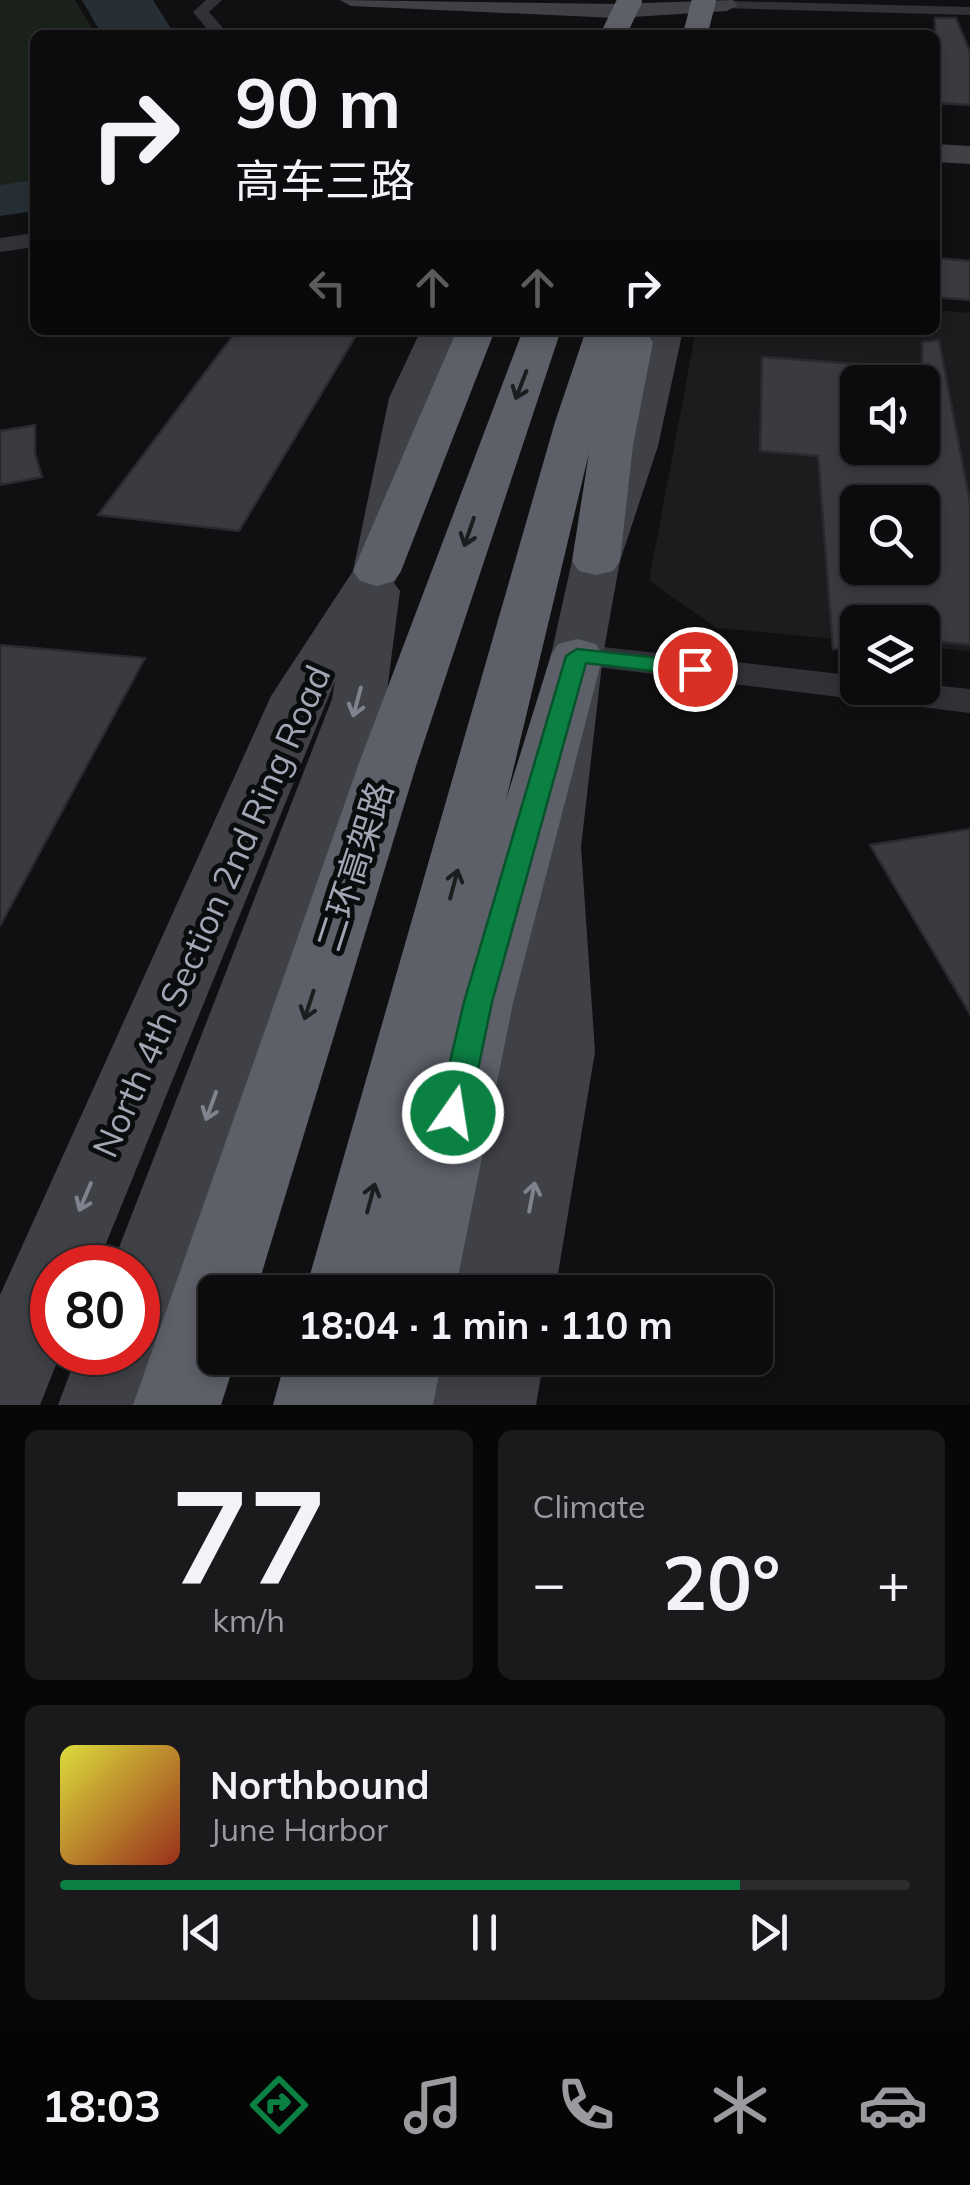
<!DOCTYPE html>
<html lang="en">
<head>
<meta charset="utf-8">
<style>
	body { margin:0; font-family:Mulish,"Noto Sans SC",sans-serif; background:#1a1a1c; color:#f1f3f6; height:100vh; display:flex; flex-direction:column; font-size:38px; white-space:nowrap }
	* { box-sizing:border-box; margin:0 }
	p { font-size:32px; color:#9a9b9e }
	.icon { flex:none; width:55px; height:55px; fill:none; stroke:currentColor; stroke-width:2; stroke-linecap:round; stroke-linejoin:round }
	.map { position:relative; height:1405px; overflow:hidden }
	.side { display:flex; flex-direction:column; gap:25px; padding:25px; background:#070708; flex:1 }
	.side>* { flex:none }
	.banner { position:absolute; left:30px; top:30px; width:910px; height:305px; border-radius:15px; box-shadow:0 5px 15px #0003,0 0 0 2px #2c2c2e; background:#0c0c0e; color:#f1f3f6; overflow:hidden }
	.tools { position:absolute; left:840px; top:365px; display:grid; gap:20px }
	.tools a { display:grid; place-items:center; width:100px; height:100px; border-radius:15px; background:#0c0c0e; box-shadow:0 5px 15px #0003,0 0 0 2px #2c2c2e; font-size:50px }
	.speed { position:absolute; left:30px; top:1245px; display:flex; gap:20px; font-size:50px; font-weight:700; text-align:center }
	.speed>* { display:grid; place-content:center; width:130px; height:130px; border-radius:50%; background:#0c0c0e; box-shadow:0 5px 15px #0003,0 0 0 2px #2c2c2e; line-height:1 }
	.speed .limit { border:15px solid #d22; background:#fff; color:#111 }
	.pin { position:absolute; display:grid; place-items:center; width:85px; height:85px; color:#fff; margin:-42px; border:5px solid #fff; border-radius:50%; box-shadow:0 2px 10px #0007 }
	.me { position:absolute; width:110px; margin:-55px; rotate:13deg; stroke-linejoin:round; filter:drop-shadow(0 0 8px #0008) }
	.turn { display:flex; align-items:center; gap:35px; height:210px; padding:0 40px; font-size:45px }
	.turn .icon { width:130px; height:130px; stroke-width:2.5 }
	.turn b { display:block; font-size:70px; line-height:85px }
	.lanes { display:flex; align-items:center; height:95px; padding:0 40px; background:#0003; justify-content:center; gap:50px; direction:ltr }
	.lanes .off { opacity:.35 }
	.big { font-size:75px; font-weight:700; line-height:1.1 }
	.side .widget { flex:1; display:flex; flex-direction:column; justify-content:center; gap:15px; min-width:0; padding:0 35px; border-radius:15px; background:#1a1a1c }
	.side .dial { align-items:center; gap:0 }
	.dial b { font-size:130px; line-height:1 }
	.song { display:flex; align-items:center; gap:30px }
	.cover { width:120px; height:120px; border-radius:15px; background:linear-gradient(135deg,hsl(60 70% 55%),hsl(10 70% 35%)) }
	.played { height:10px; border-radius:5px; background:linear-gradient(90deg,#0b8043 80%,#2c2c2e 80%) }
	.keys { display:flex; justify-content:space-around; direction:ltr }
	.heat { display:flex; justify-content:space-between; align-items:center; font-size:55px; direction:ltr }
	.side .tiles { flex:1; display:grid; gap:25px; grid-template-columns:1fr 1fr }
	.widget:last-child { grid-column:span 2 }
	.trip { position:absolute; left:198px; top:1275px; width:575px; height:100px; border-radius:15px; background:#0c0c0e; box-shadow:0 5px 15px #0003,0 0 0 2px #2c2c2e; font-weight:700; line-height:100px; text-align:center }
	.tabs { display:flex; height:160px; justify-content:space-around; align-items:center; background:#050506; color:#9a9b9e }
	.tabs .icon { width:70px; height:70px }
	.tabs .current { color:#0b8043 }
	.tabs b { font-size:45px; color:#f1f3f6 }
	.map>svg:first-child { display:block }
</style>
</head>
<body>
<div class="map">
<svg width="970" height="1405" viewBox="0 0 970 1405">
	<rect width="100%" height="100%" fill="#101012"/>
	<path fill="#1c1c1f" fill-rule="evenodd" d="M935,310L970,313V651L923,647L922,622H858L857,641L717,628L649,581L696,330H935ZM858,382H922V448H858ZM858,502H922V568H858Z"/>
	<path fill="#1b221b" d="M0,0H75L96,35H35V182L0,186Z"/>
	<g fill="#262f36">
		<path d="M82,0H153L175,35H102Z"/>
		<path d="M35,180V211L0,216V185Z"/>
	</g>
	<g fill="#3a3b40" stroke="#2a2a2e" stroke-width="2.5" fill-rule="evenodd">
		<path d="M935,18H956L970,52V105L935,103Z"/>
		<path d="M935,258L970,261V300L935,297Z"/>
		<path d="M237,330L357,334L239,531L98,515Z"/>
		<path d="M939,340L970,502V645L922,640V622H858V648L833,649L818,456L760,451L762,357L858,364V448H922V342ZM858,502H922V568H858Z"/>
		<path d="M35,425V453L42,477L0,485V431Z"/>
		<path d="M0,645L145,658L0,926Z"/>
		<path d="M970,829V1014L870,845Z"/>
	</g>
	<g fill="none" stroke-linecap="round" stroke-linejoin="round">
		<g fill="#313237" fill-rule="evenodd">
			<path d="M206,0H222L209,12L229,35H212L193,12Z"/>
			<path d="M727,1L970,7V15L722,8L720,5Z"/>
			<path d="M35,233V247L0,252V238Z"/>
			<path d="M577,644L858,676V688H922V684L970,689V713L564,663L559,655L564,647Z"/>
		</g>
		<g fill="#3f4147" fill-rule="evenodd">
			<path d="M340,0L616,4L733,0L738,5L727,11L616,18L351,6Z"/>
			<path d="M935,144L970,146V164L935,162Z"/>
			<path d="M421,330H459L429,398L401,571L394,583L400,591L386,699L180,1307L168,1336L159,1340L164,1352L146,1405H58L78,1352H138V1268H111L332,699L335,681L96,1268H52V1352H61L40,1405H0V1295L271,696L353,571L389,398Z"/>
			<path d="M645,330H683L658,446L620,561L603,655L581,847L595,1052L555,1292H416L501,924L511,906L520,903L519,847L551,655L572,561L616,446Z"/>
			<path d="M401,1358H544L536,1405H391Z"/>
		</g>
		<g fill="#5d6069" fill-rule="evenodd">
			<path d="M457,330H495L401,571L394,581L377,586L360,581L353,571Z"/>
			<path d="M523,330H561L417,763L256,1292H215V1358H236L221,1405H133L359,763Z"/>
			<path d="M586,330L647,334L653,342L633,445L620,561L613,571L596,575L579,571L572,561L589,453L506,800L551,655L558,644L577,639L596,644L603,655L513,1003L455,1292H305L555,422Z"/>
			<path d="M286,1358H442L433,1405H273Z"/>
		</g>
		<g stroke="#5d6069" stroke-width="24">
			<path d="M613,35L630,0"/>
			<path d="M695,35L704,0"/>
		</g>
	</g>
	<defs><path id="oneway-shaft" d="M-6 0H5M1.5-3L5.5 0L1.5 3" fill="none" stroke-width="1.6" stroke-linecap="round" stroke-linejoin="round" transform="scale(2.5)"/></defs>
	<g stroke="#1b1d1f">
		<use href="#oneway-shaft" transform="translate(521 385) rotate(111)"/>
		<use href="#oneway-shaft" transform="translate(469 532) rotate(109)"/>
		<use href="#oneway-shaft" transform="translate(454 884) rotate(-75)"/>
		<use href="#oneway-shaft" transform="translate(309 1005) rotate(108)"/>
		<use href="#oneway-shaft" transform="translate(371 1198) rotate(-75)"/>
	</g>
	<g stroke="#7f838e">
		<use href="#oneway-shaft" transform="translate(357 702) rotate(105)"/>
		<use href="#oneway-shaft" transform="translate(211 1106) rotate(110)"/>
		<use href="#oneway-shaft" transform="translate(85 1197) rotate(113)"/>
		<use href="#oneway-shaft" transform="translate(532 1197) rotate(-79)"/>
	</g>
	<path fill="#0b8043" stroke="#07532c" stroke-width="2.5" d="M577,649L695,662L706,669L695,676L586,663L492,1002L469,1113L464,1123L453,1127L442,1123L438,1113L464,1002L566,656Z"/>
	<g text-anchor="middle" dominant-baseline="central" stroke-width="10" stroke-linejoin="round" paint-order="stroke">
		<g font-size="35" fill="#a1a7b4" stroke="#0b0c0d">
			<text transform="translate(354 866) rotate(-72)">二环高架路</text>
			<text transform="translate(211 911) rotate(-66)">North 4th Section 2nd Ring Road</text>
		</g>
	</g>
</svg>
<div class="tools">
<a><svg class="icon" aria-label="sound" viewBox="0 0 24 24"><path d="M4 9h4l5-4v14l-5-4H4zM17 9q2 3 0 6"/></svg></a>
<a><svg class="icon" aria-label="search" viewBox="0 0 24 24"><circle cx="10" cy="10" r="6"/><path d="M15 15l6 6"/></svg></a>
<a><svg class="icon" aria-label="layers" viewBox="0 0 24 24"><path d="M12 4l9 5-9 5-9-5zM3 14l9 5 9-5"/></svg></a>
</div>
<div class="speed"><div class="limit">80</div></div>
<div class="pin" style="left:695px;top:669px;background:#d93025"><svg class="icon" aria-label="arrive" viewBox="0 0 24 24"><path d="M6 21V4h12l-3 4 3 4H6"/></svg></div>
<svg class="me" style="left:453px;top:1113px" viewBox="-20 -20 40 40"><circle r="17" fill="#0b8043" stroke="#fff" stroke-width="3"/><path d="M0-11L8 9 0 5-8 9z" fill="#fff"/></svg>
<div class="trip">18:04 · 1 min · 110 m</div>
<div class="banner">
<div class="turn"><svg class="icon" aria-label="right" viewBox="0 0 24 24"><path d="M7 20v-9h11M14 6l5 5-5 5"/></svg><div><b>90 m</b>高车三路</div></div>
<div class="lanes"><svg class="icon off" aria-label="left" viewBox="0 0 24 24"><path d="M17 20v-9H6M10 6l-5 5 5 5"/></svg><svg class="icon off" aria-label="ahead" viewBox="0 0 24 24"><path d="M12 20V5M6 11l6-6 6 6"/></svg><svg class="icon off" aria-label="ahead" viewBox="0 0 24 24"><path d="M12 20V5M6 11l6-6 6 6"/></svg><svg class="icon" aria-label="right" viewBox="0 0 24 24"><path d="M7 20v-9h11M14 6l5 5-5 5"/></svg></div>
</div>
</div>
<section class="side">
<div class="tiles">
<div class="widget dial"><b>77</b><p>km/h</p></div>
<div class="widget"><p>Climate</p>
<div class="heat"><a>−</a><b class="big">20°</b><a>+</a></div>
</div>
<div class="widget">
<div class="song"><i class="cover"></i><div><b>Northbound</b><p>June Harbor</p></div></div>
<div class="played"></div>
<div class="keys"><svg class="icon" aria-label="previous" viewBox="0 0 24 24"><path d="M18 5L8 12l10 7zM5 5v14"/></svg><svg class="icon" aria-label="pause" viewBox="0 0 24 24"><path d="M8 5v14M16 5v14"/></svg><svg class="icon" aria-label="next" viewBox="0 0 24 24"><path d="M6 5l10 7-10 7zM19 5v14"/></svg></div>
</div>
</div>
</section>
<nav class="tabs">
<b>18:03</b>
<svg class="icon current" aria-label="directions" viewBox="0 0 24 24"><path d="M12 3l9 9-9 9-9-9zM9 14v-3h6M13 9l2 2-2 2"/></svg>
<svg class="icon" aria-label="music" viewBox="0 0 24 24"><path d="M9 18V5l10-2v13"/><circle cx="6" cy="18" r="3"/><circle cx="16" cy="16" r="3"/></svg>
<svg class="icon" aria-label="phone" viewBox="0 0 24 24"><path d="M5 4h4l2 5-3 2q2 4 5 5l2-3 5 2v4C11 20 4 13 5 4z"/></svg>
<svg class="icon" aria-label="climate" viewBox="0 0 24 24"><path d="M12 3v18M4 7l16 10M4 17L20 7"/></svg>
<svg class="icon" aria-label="car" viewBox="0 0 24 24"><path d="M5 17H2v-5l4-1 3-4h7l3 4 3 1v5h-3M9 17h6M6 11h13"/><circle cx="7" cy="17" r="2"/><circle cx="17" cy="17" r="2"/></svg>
</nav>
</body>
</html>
